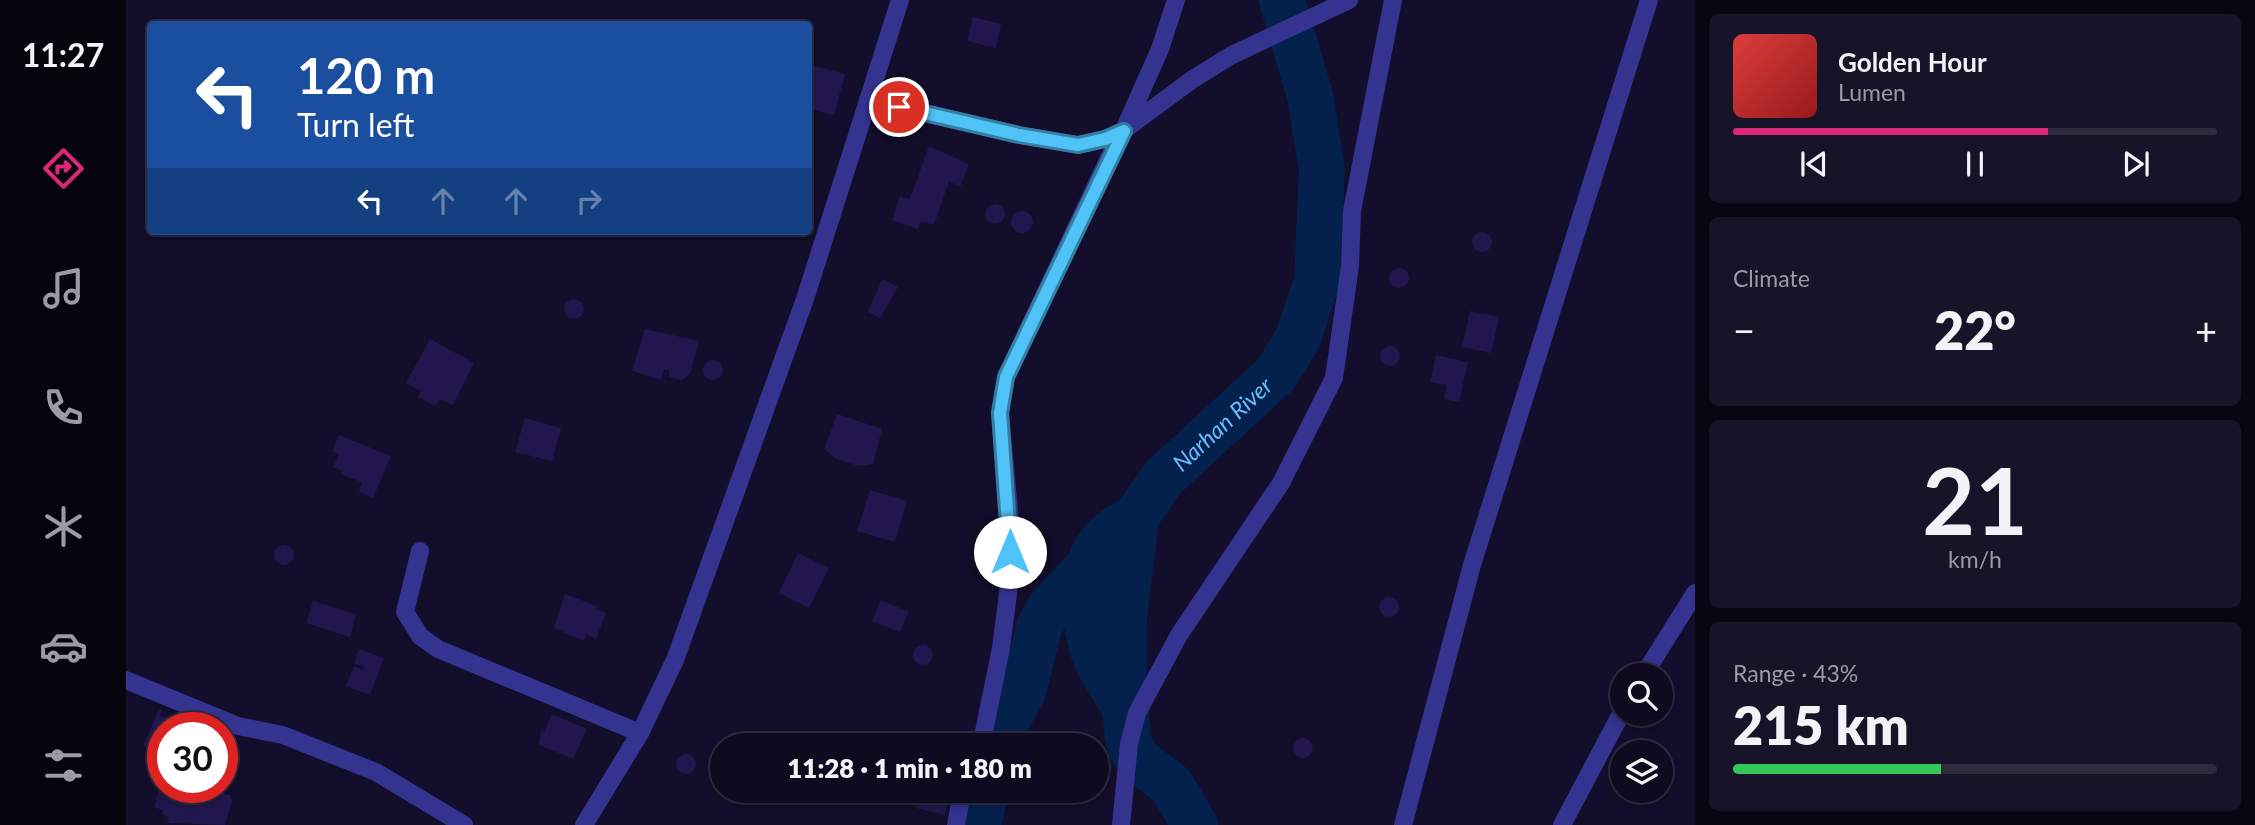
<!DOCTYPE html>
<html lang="en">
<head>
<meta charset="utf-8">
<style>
	body { margin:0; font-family:Lato,sans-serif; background:#171329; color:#f1f3f6; height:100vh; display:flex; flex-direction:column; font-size:26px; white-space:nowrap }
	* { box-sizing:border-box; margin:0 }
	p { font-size:23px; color:#9b9aa5 }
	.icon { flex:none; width:38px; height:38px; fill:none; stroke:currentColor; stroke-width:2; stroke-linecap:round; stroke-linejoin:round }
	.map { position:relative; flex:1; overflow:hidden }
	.panel { display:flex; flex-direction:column; gap:14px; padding:14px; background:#080612; width:560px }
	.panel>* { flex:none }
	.hud { position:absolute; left:21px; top:21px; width:665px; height:214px; border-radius:7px; box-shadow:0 4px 10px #0003,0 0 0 2px #2e2b3e; background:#1a4fa0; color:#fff; overflow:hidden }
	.tools { position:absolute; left:1484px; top:663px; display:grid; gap:14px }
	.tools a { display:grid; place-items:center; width:63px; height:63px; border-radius:50%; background:#0e0a20; box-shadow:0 4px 10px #0003,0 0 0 2px #2e2b3e; font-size:35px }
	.speed { position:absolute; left:21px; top:712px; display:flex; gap:14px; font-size:35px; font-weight:700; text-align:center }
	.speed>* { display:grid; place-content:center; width:91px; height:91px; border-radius:50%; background:#0e0a20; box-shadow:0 4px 10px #0003,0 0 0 2px #2e2b3e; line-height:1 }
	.speed .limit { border:10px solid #d22; background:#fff; color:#111 }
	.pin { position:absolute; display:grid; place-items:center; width:60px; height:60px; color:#fff; margin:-30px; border:4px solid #fff; border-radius:50%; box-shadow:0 2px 7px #0007 }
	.me { position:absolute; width:77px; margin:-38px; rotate:0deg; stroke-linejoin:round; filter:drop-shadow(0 0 5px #0008) }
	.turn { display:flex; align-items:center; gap:24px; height:147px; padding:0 35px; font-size:32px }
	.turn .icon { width:91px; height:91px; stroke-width:2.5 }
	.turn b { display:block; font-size:49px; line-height:60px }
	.lanes { display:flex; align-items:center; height:66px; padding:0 35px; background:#0003; justify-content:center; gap:35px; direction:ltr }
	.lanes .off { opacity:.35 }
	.big { font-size:52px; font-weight:800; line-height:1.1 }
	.panel .card { flex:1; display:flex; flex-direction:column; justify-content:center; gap:10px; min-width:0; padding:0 24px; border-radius:10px; background:#171329 }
	.panel .dial { align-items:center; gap:0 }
	.dial b { font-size:91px; line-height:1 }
	.song { display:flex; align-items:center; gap:21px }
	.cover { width:84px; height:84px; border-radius:10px; background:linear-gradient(135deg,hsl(0 70% 55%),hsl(0 70% 35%)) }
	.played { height:7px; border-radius:4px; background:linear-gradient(90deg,#db2777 65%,#2e2b3e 65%) }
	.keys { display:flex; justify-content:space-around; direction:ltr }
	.heat { display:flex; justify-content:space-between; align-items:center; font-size:38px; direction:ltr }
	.charge { height:10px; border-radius:5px; background:linear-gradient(90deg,#34c759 43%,#2e2b3e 0) }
	.trip { position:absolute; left:584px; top:733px; width:399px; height:70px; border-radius:35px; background:#0e0a20; box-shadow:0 4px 10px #0003,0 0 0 2px #2e2b3e; font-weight:800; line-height:70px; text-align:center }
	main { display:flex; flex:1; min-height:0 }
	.tabs { display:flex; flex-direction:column; width:126px; justify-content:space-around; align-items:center; background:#06040d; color:#9b9aa5 }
	.tabs .icon { width:49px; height:49px }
	.tabs .on { color:#db2777 }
	.tabs b { font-size:32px; color:#f1f3f6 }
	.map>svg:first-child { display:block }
</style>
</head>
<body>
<main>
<nav class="tabs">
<b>11:27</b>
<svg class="icon on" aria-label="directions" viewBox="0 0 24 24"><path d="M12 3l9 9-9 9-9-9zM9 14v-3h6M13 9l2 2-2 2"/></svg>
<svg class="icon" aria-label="music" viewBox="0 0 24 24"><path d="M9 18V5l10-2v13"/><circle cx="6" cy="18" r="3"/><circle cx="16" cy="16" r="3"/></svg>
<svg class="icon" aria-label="phone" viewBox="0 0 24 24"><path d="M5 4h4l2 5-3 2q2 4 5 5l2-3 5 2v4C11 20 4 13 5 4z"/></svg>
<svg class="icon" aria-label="climate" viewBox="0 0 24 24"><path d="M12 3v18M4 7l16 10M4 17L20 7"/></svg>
<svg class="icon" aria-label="car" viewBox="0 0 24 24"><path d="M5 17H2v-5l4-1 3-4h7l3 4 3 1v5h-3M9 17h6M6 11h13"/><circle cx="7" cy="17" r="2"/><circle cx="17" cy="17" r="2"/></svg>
<svg class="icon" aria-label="filters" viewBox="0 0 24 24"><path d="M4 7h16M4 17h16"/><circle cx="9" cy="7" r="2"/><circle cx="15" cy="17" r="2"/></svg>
</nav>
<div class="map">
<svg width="1569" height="825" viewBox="0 0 1569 825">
	<rect width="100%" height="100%" fill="#120e2b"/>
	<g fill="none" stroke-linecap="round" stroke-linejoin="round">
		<g stroke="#04214d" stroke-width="46">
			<path d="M995,702C985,684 969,663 965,643C958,615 954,572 972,547C981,533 996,525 1010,517"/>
			<path d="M873,746L881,721L897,692L913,627L924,607L963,566"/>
			<path d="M852,825L860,791"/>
			<path id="s1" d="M1069,825L1045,785L1012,760L1003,744L997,691L998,617L1010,517L1037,478L1150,374L1172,338L1191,281L1196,169L1184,96L1156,0"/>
		</g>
	</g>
	<g fill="#21174e">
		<path d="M847,17L875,24L870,48L841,41Z"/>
		<path d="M684,65L719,74L708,115L682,109Z"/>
		<path d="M803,146L843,164L834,187L823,181L808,225L795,221L792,229L766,220L774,196L784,199Z"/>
		<circle cx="869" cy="214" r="10"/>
		<circle cx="896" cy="222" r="11"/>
		<circle cx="1356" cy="242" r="10"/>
		<circle cx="1273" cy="278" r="10"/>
		<path d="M756,279L772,287L754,318L742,312Z"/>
		<circle cx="448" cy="309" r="10"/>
		<path d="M1344,311L1373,317L1365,353L1336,347Z"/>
		<path d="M519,329L573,341L564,374L556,380L543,377V370L538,369L535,380L506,371Z"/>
		<path d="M304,339L348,363L327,405L313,399L310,406L292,397L295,391L280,383Z"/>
		<circle cx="1264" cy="356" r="10"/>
		<path d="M1310,355L1342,362L1333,402L1318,399L1321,385L1304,382Z"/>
		<circle cx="587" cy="370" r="10"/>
		<path d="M711,414L756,429L747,464L732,466L709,458L698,449Z"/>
		<path d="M399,418L435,428L426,461L389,452Z"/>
		<path d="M213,435L265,456L247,498L233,492L236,482L214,474L216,471L207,467L213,455L206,451Z"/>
		<path d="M744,490L781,501L769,542L731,531Z"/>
		<circle cx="158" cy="555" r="10"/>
		<path d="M672,553L703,568L683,608L653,593Z"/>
		<path d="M439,594L471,606L470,609L480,613L470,639L461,634L458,641L428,628Z"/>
		<circle cx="1263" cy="607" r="10"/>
		<path d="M755,600L783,612L774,632L746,621Z"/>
		<path d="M187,601L230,614L224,637L180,623Z"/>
		<circle cx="797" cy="655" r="10"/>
		<path d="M233,649L258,658L244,695L220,686L228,666L237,670L238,667L228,663Z"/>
		<path d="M33,709L36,710L34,715L66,728H37V754L17,746Z"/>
		<path d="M426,714L461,729L447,759L413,745L415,731L418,732Z"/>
		<circle cx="1177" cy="748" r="10"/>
		<path d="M634,739L643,746H624L627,741Z"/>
		<circle cx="560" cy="764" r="10"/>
		<path d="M45,788H94L93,792L105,796L106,801L99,825L41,823L43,817L36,814L37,810L28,807L33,790L44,793Z"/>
		<path d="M793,791H823L819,815L790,808Z"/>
	</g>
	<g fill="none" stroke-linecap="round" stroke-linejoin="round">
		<g stroke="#34338f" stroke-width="18">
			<path d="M742,100L893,135L952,145L979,139L998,130L1034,49L1050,0"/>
			<path d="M294,551L279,612L294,636L312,649L514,733"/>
			<path d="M1517,676L1569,593"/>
			<path d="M0,680L112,726L157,735L250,772L338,825"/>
			<path d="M855,746L875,648L882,594L885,532L874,413L880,377L983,158L998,130L1067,79L1106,55L1223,0"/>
			<path d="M458,825L514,733L549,660L679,299L774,0"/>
			<path d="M830,825L836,793L839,791"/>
			<path d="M995,825L1003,744L1011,713L1053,635L1155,483L1208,378L1224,266L1226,211L1267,0"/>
			<path d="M1277,825L1346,565L1523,0"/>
			<path d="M1436,825L1496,712"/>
		</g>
	</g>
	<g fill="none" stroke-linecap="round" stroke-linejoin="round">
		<g stroke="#337fa1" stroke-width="18">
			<path id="route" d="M773,107L893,135L952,145L979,139L998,131L880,377L874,413L884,552"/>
		</g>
		<use href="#route" stroke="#4fc3f7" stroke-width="12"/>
	</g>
	<g text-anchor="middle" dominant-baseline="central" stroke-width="5" stroke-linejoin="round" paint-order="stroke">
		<g font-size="23" font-style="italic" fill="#66bdff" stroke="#120e2b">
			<text stroke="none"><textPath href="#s1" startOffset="462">Narhan River</textPath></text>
		</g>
	</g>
</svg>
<div class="tools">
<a><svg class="icon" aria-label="search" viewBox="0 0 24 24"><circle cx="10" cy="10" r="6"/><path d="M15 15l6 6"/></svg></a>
<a><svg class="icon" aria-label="layers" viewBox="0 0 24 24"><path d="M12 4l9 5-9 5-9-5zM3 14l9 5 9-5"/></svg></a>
</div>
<div class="speed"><div class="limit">30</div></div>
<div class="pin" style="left:773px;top:107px;background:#d93025"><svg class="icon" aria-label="arrive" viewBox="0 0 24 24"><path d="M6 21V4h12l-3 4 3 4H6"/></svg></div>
<svg class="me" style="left:884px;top:552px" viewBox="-20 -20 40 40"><circle r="19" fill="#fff"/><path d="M0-13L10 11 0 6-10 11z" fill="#4fc3f7"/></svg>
<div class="trip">11:28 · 1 min · 180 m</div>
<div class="hud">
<div class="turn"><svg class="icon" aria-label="left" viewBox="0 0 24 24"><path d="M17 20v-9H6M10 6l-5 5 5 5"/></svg><div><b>120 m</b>Turn left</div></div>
<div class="lanes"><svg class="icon" aria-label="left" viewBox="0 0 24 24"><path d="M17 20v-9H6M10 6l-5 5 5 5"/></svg><svg class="icon off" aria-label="ahead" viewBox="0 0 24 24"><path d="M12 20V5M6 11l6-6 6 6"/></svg><svg class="icon off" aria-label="ahead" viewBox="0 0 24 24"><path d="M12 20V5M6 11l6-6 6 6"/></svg><svg class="icon off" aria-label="right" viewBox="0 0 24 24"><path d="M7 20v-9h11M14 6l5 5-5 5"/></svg></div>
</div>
</div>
<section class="panel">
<div class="card">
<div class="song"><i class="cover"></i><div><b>Golden Hour</b><p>Lumen</p></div></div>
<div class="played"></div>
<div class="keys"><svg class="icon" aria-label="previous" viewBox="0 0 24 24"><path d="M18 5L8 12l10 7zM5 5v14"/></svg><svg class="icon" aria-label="pause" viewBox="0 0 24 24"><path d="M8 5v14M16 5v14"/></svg><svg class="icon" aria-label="next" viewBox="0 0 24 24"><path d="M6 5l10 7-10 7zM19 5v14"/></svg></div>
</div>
<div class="card"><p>Climate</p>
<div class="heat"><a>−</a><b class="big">22°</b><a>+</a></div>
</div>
<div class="card dial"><b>21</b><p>km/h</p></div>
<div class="card"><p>Range · 43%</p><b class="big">215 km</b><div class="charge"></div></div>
</section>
</main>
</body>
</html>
